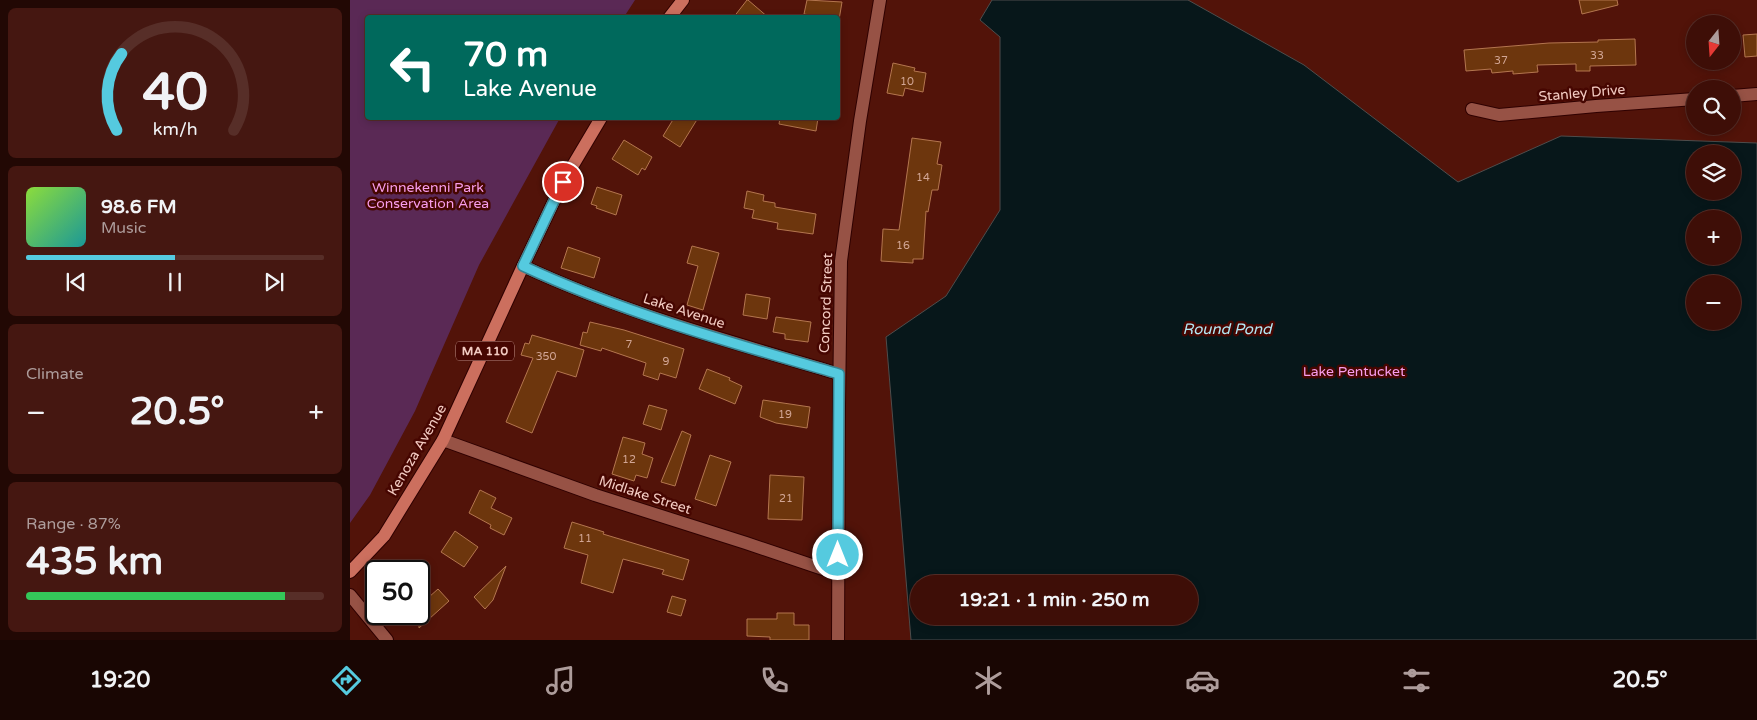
<!DOCTYPE html>
<html lang="en">
<head>
<meta charset="utf-8">
<style>
	body { margin:0; font-family:"Varela Round",sans-serif; background:#451711; color:#f1f3f6; height:100vh; display:flex; flex-direction:column; font-size:19px; white-space:nowrap }
	* { box-sizing:border-box; margin:0 }
	p { font-size:16px; color:#ad9c9b }
	.icon { flex:none; width:28px; height:28px; fill:none; stroke:currentColor; stroke-width:2; stroke-linecap:round; stroke-linejoin:round }
	.map { position:relative; flex:1; overflow:hidden }
	.side { display:flex; flex-direction:column; gap:8px; padding:8px; background:#220804; width:350px }
	.side>* { flex:none }
	.hud { position:absolute; left:15px; top:15px; width:475px; height:105px; border-radius:5px; box-shadow:0 2px 8px #0003,0 0 0 1px #572e28; background:#00695c; color:#fff; overflow:hidden }
	.needle { width:32px; rotate:197deg }
	.buttons { position:absolute; left:1336px; top:15px; display:grid; gap:10px }
	.buttons a { display:grid; place-items:center; width:55px; height:55px; border-radius:50%; background:#3e0e07; box-shadow:0 2px 8px #0003,0 0 0 1px #572e28; font-size:25px }
	.speed { position:absolute; left:15px; top:560px; display:flex; gap:10px; font-size:25px; font-weight:700; text-align:center }
	.speed>* { display:grid; place-content:center; width:65px; height:65px; border-radius:50%; background:#3e0e07; box-shadow:0 2px 8px #0003,0 0 0 1px #572e28; line-height:1 }
	.speed .limit { border:2px solid #111; border-radius:8px; background:#fff; color:#111 }
	.pin { position:absolute; display:grid; place-items:center; width:42px; height:42px; color:#fff; margin:-21px; border:2px solid #fff; border-radius:50%; box-shadow:0 1px 5px #0007 }
	.me { position:absolute; width:55px; margin:-28px; rotate:0deg; stroke-linejoin:round; filter:drop-shadow(0 0 4px #0008) }
	.turn { display:flex; align-items:center; gap:18px; height:105px; padding:0 15px; font-size:22px }
	.turn .icon { width:65px; height:65px; stroke-width:2.5 }
	.turn b { display:block; font-size:35px; line-height:42px }
	.big { font-size:38px; font-weight:800; line-height:1.1 }
	.side .widget { flex:1; display:flex; flex-direction:column; justify-content:center; gap:8px; min-width:0; padding:0 18px; border-radius:8px; background:#451711 }
	.side .dial { align-items:center; gap:0 }
	.dial svg { height:130px; overflow:visible; fill:none; stroke:#572e28; stroke-width:7; stroke-linecap:round; text-anchor:middle }
	.dial text { fill:#f1f3f6; stroke:none }
	.song { display:flex; align-items:center; gap:15px }
	.cover { width:60px; height:60px; border-radius:8px; background:linear-gradient(135deg,hsl(90 70% 55%),hsl(180 70% 35%)) }
	.played { height:5px; border-radius:2px; background:linear-gradient(90deg,#55cadf 50%,#572e28 50%) }
	.keys { display:flex; justify-content:space-around; direction:ltr }
	.heat { display:flex; justify-content:space-between; align-items:center; font-size:28px; direction:ltr }
	.charge { height:8px; border-radius:4px; background:linear-gradient(90deg,#34c759 87%,#572e28 0) }
	.trip { position:absolute; left:560px; top:575px; width:288px; height:50px; border-radius:25px; background:#3e0e07; box-shadow:0 2px 8px #0003,0 0 0 1px #572e28; font-weight:800; line-height:50px; text-align:center }
	.dock { display:flex; height:80px; justify-content:space-around; align-items:center; background:#190603; color:#ad9c9b }
	.dock .icon { width:35px; height:35px }
	.dock .active { color:#55cadf }
	.dock b { font-size:22px; color:#f1f3f6 }
	main { display:flex; flex:1; min-height:0 }
	.map>svg:first-child { display:block }
</style>
</head>
<body>
<main>
<section class="side">
<div class="widget dial"><svg viewBox="0 0 100 80">
<path d="M14 69A42 42 0 1 1 86 69"/>
<path d="M14 69A42 42 0 0 1 17 22" stroke="#55cadf"/>
<text x="50" y="56" font-size="32" font-weight="700">40</text>
<text x="50" y="72" font-size="11">km/h</text>
</svg></div>
<div class="widget">
<div class="song"><i class="cover"></i><div><b>98.6 FM</b><p>Music</p></div></div>
<div class="played"></div>
<div class="keys"><svg class="icon" aria-label="previous" viewBox="0 0 24 24"><path d="M18 5L8 12l10 7zM5 5v14"/></svg><svg class="icon" aria-label="pause" viewBox="0 0 24 24"><path d="M8 5v14M16 5v14"/></svg><svg class="icon" aria-label="next" viewBox="0 0 24 24"><path d="M6 5l10 7-10 7zM19 5v14"/></svg></div>
</div>
<div class="widget"><p>Climate</p>
<div class="heat"><a>−</a><b class="big">20.5°</b><a>+</a></div>
</div>
<div class="widget"><p>Range · 87%</p><b class="big">435 km</b><div class="charge"></div></div>
</section>
<div class="map">
<svg width="1407" height="640" viewBox="0 0 1407 640">
	<rect width="100%" height="100%" fill="#521309"/>
	<path fill="#5a2955" d="M0,0H285L274,17L18,18V118H210L129,265L65,411L20,495L0,523Z"/>
	<path fill="#07171a" stroke="#4e4d4c" fill-rule="evenodd" d="M642,0H838L954,65L1108,182L1211,136L1407,143V640H561L536,337L596,296L650,210V37L630,20ZM1345,154H1382V191H1345ZM1345,219H1382V256H1345ZM1345,284H1382V321H1345ZM569,584H839V616H569Z"/>
	<g fill="#6d360d" stroke="#b4764f">
		<path d="M397,0H398L419,18H383Z"/>
		<path d="M457,0L492,2L489,20L488,18H477L454,14Z"/>
		<path d="M1229,0H1267L1268,5L1232,14Z"/>
		<path d="M1407,34V56L1395,57L1393,35Z"/>
		<path d="M1285,39L1286,65L1240,66V71H1226V64L1187,65L1188,72L1163,74V71L1142,73L1141,69L1116,71L1114,50L1199,43L1248,42V40Z"/>
		<path d="M543,63L565,68L564,71L576,73L573,92L555,88L553,96L537,93Z"/>
		<path d="M324,118H348L330,147L313,136Z"/>
		<path d="M430,118H468L466,131L429,124Z"/>
		<path d="M562,138L591,142L587,164L592,165L588,190H582L578,212L576,211L573,259H563V263L531,261L533,229L549,230Z"/>
		<path d="M274,140L302,157L295,170L292,168L288,175L262,159Z"/>
		<path d="M247,187L272,195L266,215L246,208L247,206L241,204Z"/>
		<path d="M397,191L414,195L413,201L425,203V207L466,214L463,234L427,229L428,223L402,218L404,210L394,208Z"/>
		<path d="M342,246L369,253L353,310L337,305L348,266L337,263Z"/>
		<path d="M218,247L250,258L244,278L211,268Z"/>
		<path d="M396,294L420,298L417,319L393,315Z"/>
		<path d="M426,317L461,322L458,342L435,339V334L423,332Z"/>
		<path d="M240,322L274,330L334,349L326,378L310,373L308,380L293,375L296,363L252,348L251,351L230,345L233,332L237,333Z"/>
		<path d="M182,335L234,350L226,377L207,371L182,433L156,422L183,358L171,355L175,343L179,344Z"/>
		<path d="M357,369L380,378L379,380L392,386L385,404L349,389Z"/>
		<path d="M413,400L460,407L457,428L426,423L410,417Z"/>
		<path d="M299,405L317,410L311,430L293,424Z"/>
		<path d="M332,431L341,435L325,486L311,482Z"/>
		<path d="M273,437L295,443L292,454L303,458L297,478L286,475L284,481L262,474Z"/>
		<path d="M360,455L381,462L366,506L345,499Z"/>
		<path d="M420,475L454,477L452,520L418,519Z"/>
		<path d="M130,490L146,498L141,508L162,518L154,535L140,528L141,525L119,513Z"/>
		<path d="M222,522L254,532L253,534L339,560L333,580L312,574L314,570L273,559L263,593L231,583L238,555L214,548Z"/>
		<path d="M105,531L128,547L114,567L91,552Z"/>
		<path d="M156,566L143,600L135,609L124,597Z"/>
		<path d="M69,585L79,597L88,589L99,601L69,628Z"/>
		<path d="M322,596L336,600L331,616L317,612Z"/>
		<path d="M427,613H444V625H459V640H420V637L397,636V619H427Z"/>
	</g>
	<g fill="none" stroke-linecap="round" stroke-linejoin="round">
		<g stroke="#2f0100" stroke-width="14">
			<g id="street">
				<path d="M1382,96L1407,94"/>
				<path d="M1122,109L1149,115L1246,106L1345,99"/>
				<path d="M173,266C274,313 382,342 489,374"/>
				<path d="M93,440L245,495L396,543L488,574"/>
				<path d="M0,595L37,640"/>
			</g>
		</g>
		<g stroke="#2f0100" stroke-width="14">
			<path id="secondary" d="M488,640L489,405L491,261L510,121L530,0"/>
		</g>
		<g stroke="#2f0100" stroke-width="14">
			<g id="primary">
				<path d="M319,18L333,0"/>
				<path d="M0,572L34,536L93,440L173,266L213,182L251,118"/>
			</g>
		</g>
		<use href="#street" stroke="#975245" stroke-width="12"/>
		<use href="#secondary" stroke="#975245" stroke-width="12"/>
		<use href="#primary" stroke="#cc6f5e" stroke-width="12"/>
	</g>
	<g fill="none" stroke-linecap="round" stroke-linejoin="round">
		<g stroke="#378391" stroke-width="12">
			<path id="route" d="M213,182L173,266C274,313 382,343 489,374L488,555"/>
		</g>
		<use href="#route" stroke="#55cadf" stroke-width="9"/>
	</g>
	<g text-anchor="middle" dominant-baseline="central" stroke-width="5" stroke-linejoin="round" paint-order="stroke">
		<g font-size="11" fill="#d2a695">
			<text x="1247" y="55">33</text>
			<text x="1151" y="60">37</text>
			<text x="557" y="81">10</text>
			<text x="573" y="177">14</text>
			<text x="553" y="245">16</text>
			<text x="279" y="344">7</text>
			<text x="196" y="356">350</text>
			<text x="316" y="361">9</text>
			<text x="435" y="414">19</text>
			<text x="279" y="459">12</text>
			<text x="436" y="498">21</text>
			<text x="235" y="538">11</text>
		</g>
		<rect fill="#460601" stroke="#bf9088" stroke-width="1" x="106" y="341.5" width="58" height="19" rx="4"/>
		<g font-size="12" font-weight="bold" fill="#f3cbc2">
			<text x="135" y="351">MA 110</text>
		</g>
		<g font-size="14" fill="#f3cbc2" stroke="#460601">
			<text transform="translate(1232 93) rotate(-5)">Stanley Drive</text>
			<text transform="translate(476 303) rotate(-88)">Concord Street</text>
			<text transform="translate(334 311) rotate(18)">Lake Avenue</text>
			<text transform="translate(67 450) rotate(-60)">Kenoza Avenue</text>
			<text transform="translate(295 495) rotate(18)">Midlake Street</text>
		</g>
		<g font-size="14" fill="#f89dec" stroke="#460601">
			<text x="78" y="187">Winnekenni Park<tspan x="78" dy="16">Conservation Area</tspan></text>
			<text x="1004" y="371">Lake Pentucket</text>
		</g>
		<g font-size="15" font-style="italic" fill="#b2e9f5" stroke="#460601">
			<text x="877" y="329">Round Pond</text>
		</g>
	</g>
</svg>
<div class="buttons">
<a><svg class="needle" viewBox="-14 -14 28 28"><path d="M0-13l5 13h-10z" fill="#e53935"/><path d="M0 13l5-13h-10z" fill="#ad9c9b"/></svg></a>
<a><svg class="icon" aria-label="search" viewBox="0 0 24 24"><circle cx="10" cy="10" r="6"/><path d="M15 15l6 6"/></svg></a>
<a><svg class="icon" aria-label="layers" viewBox="0 0 24 24"><path d="M12 4l9 5-9 5-9-5zM3 14l9 5 9-5"/></svg></a>
<a>+</a>
<a>−</a>
</div>
<div class="speed"><div class="limit">50</div></div>
<div class="pin" style="left:213px;top:182px;background:#d93025"><svg class="icon" aria-label="arrive" viewBox="0 0 24 24"><path d="M6 21V4h12l-3 4 3 4H6"/></svg></div>
<svg class="me" style="left:488px;top:555px" viewBox="-20 -20 40 40"><circle r="17" fill="#55cadf" stroke="#fff" stroke-width="3"/><path d="M0-11L8 9 0 5-8 9z" fill="#fff"/></svg>
<div class="trip">19:21 · 1 min · 250 m</div>
<div class="hud">
<div class="turn"><svg class="icon" aria-label="left" viewBox="0 0 24 24"><path d="M17 20v-9H6M10 6l-5 5 5 5"/></svg><div><b>70 m</b>Lake Avenue</div></div>
</div>
</div>
</main>
<nav class="dock">
<b>19:20</b>
<svg class="icon active" aria-label="directions" viewBox="0 0 24 24"><path d="M12 3l9 9-9 9-9-9zM9 14v-3h6M13 9l2 2-2 2"/></svg>
<svg class="icon" aria-label="music" viewBox="0 0 24 24"><path d="M9 18V5l10-2v13"/><circle cx="6" cy="18" r="3"/><circle cx="16" cy="16" r="3"/></svg>
<svg class="icon" aria-label="phone" viewBox="0 0 24 24"><path d="M5 4h4l2 5-3 2q2 4 5 5l2-3 5 2v4C11 20 4 13 5 4z"/></svg>
<svg class="icon" aria-label="climate" viewBox="0 0 24 24"><path d="M12 3v18M4 7l16 10M4 17L20 7"/></svg>
<svg class="icon" aria-label="car" viewBox="0 0 24 24"><path d="M5 17H2v-5l4-1 3-4h7l3 4 3 1v5h-3M9 17h6M6 11h13"/><circle cx="7" cy="17" r="2"/><circle cx="17" cy="17" r="2"/></svg>
<svg class="icon" aria-label="filters" viewBox="0 0 24 24"><path d="M4 7h16M4 17h16"/><circle cx="9" cy="7" r="2"/><circle cx="15" cy="17" r="2"/></svg>
<b>20.5°</b>
</nav>
</body>
</html>
